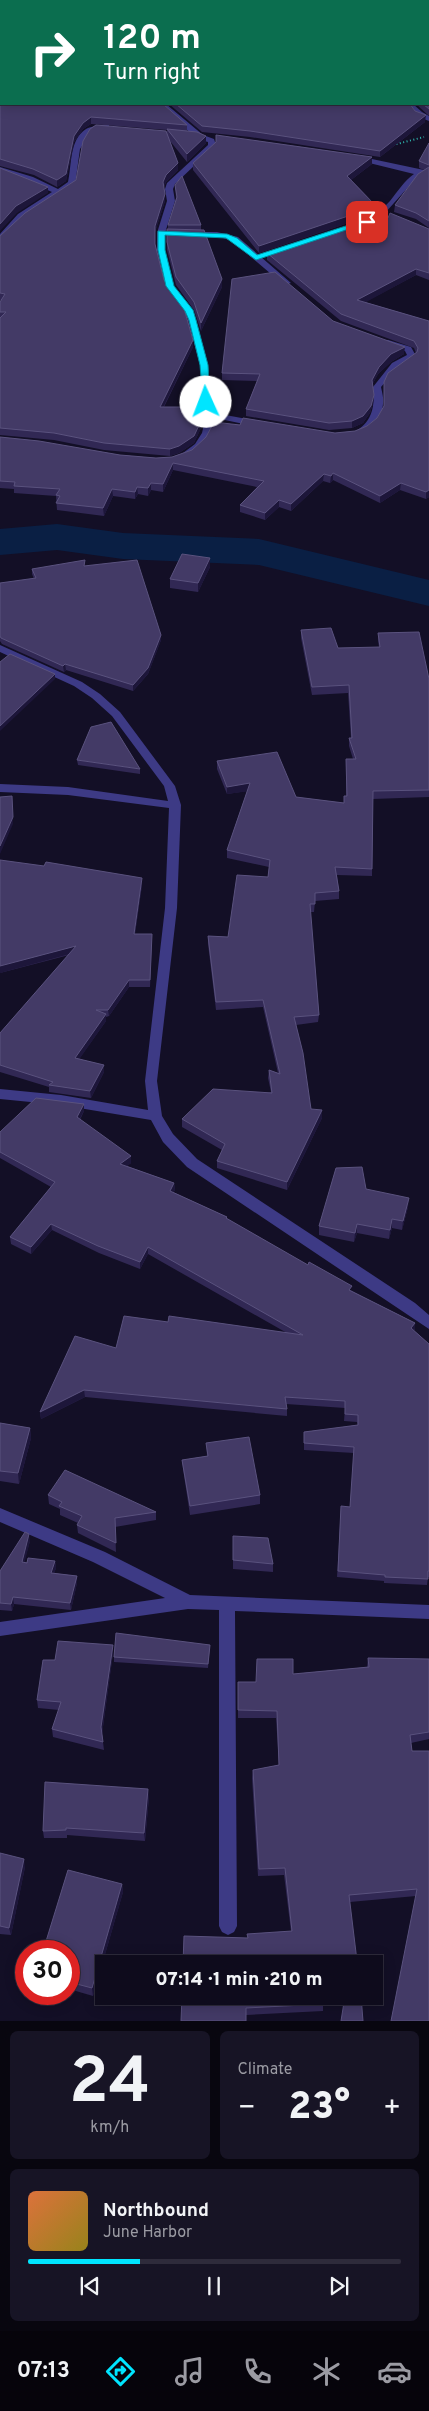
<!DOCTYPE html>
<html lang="en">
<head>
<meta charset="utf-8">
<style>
	body { margin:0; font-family:Overpass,sans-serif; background:#171425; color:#f1f3f6; height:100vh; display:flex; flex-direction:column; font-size:19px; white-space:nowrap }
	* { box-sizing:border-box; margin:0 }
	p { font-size:16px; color:#9b9ba3 }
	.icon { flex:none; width:28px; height:28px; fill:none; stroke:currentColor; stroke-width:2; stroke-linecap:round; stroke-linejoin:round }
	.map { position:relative; height:2021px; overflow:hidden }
	.side { display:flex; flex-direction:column; gap:10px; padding:10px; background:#08060f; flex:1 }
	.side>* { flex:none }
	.hud { position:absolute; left:0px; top:0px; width:430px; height:105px; box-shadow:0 2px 12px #0003,0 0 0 1px #2e2b3b; background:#0b6e4f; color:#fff; overflow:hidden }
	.speed { position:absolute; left:15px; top:1940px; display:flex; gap:10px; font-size:25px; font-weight:700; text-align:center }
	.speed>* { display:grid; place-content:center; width:65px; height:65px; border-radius:50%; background:#0e0b1c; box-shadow:0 2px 12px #0003,0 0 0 1px #2e2b3b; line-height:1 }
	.speed .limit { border:8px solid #d22; background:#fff; color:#111 }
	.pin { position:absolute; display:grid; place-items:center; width:42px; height:42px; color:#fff; margin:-21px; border-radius:10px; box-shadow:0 2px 8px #0006 }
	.me { position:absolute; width:55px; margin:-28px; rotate:358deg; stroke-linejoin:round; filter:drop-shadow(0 0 4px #0008) }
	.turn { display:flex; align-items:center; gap:18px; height:105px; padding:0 20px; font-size:22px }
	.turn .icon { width:65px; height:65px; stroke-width:2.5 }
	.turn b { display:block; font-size:35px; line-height:42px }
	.big { font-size:38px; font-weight:800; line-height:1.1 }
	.side .card { flex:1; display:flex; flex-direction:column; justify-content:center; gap:8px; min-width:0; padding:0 18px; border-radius:8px; background:#171425 }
	.side .dial { align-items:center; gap:0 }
	.dial b { font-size:65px; line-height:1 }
	.song { display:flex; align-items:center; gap:15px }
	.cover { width:60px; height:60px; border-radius:8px; background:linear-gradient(135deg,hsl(20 70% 55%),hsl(50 70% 35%)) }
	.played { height:5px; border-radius:2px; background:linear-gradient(90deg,#00e5ff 30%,#2e2b3b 30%) }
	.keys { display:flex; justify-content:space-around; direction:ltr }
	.heat { display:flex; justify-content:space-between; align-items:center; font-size:28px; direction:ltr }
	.side .tiles { flex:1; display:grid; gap:10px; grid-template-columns:1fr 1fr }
	.card:last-child { grid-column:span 2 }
	.trip { position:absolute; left:95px; top:1955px; width:288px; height:50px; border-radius:0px; background:#0e0b1c; box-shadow:0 2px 12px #0003,0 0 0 1px #2e2b3b; font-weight:800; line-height:50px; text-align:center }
	.tabs { display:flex; height:80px; justify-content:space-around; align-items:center; background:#06040b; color:#9b9ba3 }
	.tabs .icon { width:35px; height:35px }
	.tabs .current { color:#00e5ff }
	.tabs b { font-size:22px; color:#f1f3f6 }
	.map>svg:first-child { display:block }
</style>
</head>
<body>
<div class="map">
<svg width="429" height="2021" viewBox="0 0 429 2021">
	<rect width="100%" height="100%" fill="#130f26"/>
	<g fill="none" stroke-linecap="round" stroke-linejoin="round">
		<path fill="#0a1f44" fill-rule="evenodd" d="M57,524L123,533L259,539L429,580V606L259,565L123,559L57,550L0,555V529Z"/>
		<path stroke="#2fb8b0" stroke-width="2" stroke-dasharray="1 2.5" stroke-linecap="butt" d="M393,145L424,137"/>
		<g fill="#3d3a85" fill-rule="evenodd">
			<path d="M159,104H166L203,135L214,139L216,145L175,184L173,189L175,201L165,233V250L174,286L193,311L196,320L208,365L210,401L215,413L258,421L263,424L258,427L215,418C211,434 205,450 188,456L183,453L195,444L202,433L206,415L202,401L200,365L188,320L185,311L166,286L157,250V233L167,201L165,189L167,183L208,145V142L197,139Z"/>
			<path d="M406,104H413L422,112L429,116V121L416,116Z"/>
			<path d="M106,125H109V129L91,132L80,149L75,185L24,218L0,241V234L18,214L52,192L27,181L0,172V167L33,177L58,189L68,182C72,165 69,140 86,129C91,126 100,126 106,125Z"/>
			<path d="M353,155L424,170L428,172L411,184L385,213L355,228H352V224C366,219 380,212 390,201C398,191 404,181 414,174L353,159Z"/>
			<path d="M185,232H217L238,237L291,283L284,285L232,241L217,236H188L184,234Z"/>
			<path d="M388,340L411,347L416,356L398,367L381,387C382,392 384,399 383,404C382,417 371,437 356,435V431C373,421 375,405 373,387L392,363L407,355L405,351L385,345V341Z"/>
			<path d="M0,645L82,682L100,694L120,712L175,786L181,805L177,908L157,1081L162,1116L173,1134L197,1159L415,1303L429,1315V1329L187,1167L163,1142L151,1120L61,1105L0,1099V1089L61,1095L148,1110L145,1081L165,908L169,808L68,795L0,792V784L68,787L168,801L164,786L112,716L92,698L74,686L0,652Z"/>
			<path d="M0,1508L105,1552L190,1595L429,1605V1619L235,1611L237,1926L234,1932L228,1935L222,1932L219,1926V1610L188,1609L0,1636V1622L165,1598L93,1562L0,1522Z"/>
		</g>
	</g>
	<g fill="#312854">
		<path d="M38,0H429V116L416,104H429V1H41Z"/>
		<path d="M0,33L187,125V131L206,143L187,162L170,141L178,170L166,182L164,187L165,201L155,232V244L164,280L193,340V347L164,407L196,420L201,421V428L194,443L179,453L170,456L104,450L54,440L0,435V302L1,300H0V236L167,133V130L91,124L83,129L74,142L66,181L57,187L34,175L0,166Z"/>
		<path d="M169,104H410L415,111L425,122L380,157L250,137L202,132Z"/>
		<path d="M429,143V228L416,219L394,212L395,205L424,170L419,168V161Z"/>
		<path d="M193,163L372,164L351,180L374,204V210L363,218L259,253L193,170Z"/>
		<path d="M175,185L201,225V230L222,279V287L201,331L194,310L176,285L167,250V229H168V225L176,198Z"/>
		<path d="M388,218L429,229V280L416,275L365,302L429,321V497L426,499L400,490L380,503L333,480L330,483L323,481L291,511L279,507L265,520L240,512V505L257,487L173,470L163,492L151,490L148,496L138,494L135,499L113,496L104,516L57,510L56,496L14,493V489L0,488V437L120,455L156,458L172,457L192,450L240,425L335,433L355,431L367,426L377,418L416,353L414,348L341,321L267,260V253Z"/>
		<path d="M333,321L404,354L391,362L378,374L372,385L374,395L373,403L370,413L363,423L352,428L329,430L246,416V409L257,381L222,380V373Z"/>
		<path d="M210,558V567L198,592L170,588V579Z"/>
		<path d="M85,566L161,635V640L148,674L133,691L66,670L64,672L2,644L0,641V583L34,579L32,574V569Z"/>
		<path d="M301,630L338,648L379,647L378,641V633L429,679V797L373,799L372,876L337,875L339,891V899L315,901L314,912H310L319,1015L318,1022L296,1025L311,1109L322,1118L287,1190L217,1168V1161L222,1150L182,1127V1119L271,1092L268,1078L269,1070L278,1073L263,1007L216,1010L208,944V936L228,937L268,877L269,867L227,858V850L247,791L227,794L217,769V761L296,797L344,803L346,796V759H353L349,746V738H351L348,693L312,695L301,638Z"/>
		<path d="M77,760L140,769V774L78,765Z"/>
		<path d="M142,885L135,934L152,941L150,987H129L109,1016L106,1017V1021L79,1059L104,1065V1072L91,1098L49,1092V1087L0,1072V1033L69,955L0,973Z"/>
		<path d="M84,1104V1111L80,1120L131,1163L127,1166L174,1183L175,1190L173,1192L227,1217V1219L352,1291L415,1323V1329L414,1331L429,1344V1577H428L427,1585L384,1583V1581L337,1577L341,1506L350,1507L354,1453L304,1450V1432L358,1425L357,1422L344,1421L345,1408L286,1404L287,1409V1416L85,1397L41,1419L40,1412L116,1348L168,1322L287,1333L148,1254L140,1269L99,1253L52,1230L31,1254L11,1244L10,1237L51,1187L0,1158V1132Z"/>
		<path d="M366,1189L408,1207L402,1230L392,1228L389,1239L357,1233L354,1242L319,1235V1226Z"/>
		<path d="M0,1423L30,1428L31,1438L19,1484L0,1481Z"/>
		<path d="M206,1443L260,1495V1504L190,1515L183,1469L182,1460L207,1456Z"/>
		<path d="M48,1495L156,1512V1520L115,1527L116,1552L78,1533L77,1525L78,1523L60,1515V1509L49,1504Z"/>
		<path d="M233,1536L273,1564V1572L233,1569Z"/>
		<path d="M30,1541L24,1562L55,1561L56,1568L54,1573L77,1576V1583L71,1610L14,1604L12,1611L0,1610V1571Z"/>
		<path d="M113,1645V1653L102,1734L104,1750L53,1737L52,1729L59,1710L38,1708L37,1700L55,1660Z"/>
		<path d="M210,1645L208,1668L114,1662V1657Z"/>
		<path d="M368,1658L429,1659V1739L411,1743L429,2021L416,1896L350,1902L356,1964H183L247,1938L291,1931L284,1875L258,1876L252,1778L253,1770L279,1765L276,1718H238V1682H256L293,1674L367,1667Z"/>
		<path d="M149,1797L145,1841L67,1835V1838H44L43,1831Z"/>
		<path d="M0,1853L25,1867L11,1935L0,1934Z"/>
		<path d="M122,1884L123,1892L93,1996L69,1989V1951Z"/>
		<path d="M182,1996L323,2004V2011L246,2015Z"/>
	</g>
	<g fill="#1d163a">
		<path d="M0,0H16L13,1H1V6L0,7Z"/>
		<path d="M426,115L425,122L380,157V151Z"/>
		<path d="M91,117V124L83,129L74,142L66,181L57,187V180L74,136L83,123Z"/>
		<path d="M206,136V143L187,162V154Z"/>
		<path d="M372,157V164L347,183V176Z"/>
		<path d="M178,163V170L166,182L163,188V182L166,175Z"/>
		<path d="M48,187V193L17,213L0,231V224L16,206Z"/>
		<path d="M165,194V201L155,232V226Z"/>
		<path d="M374,204V210L363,218L259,253V246Z"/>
		<path d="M416,269V275L357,307V300Z"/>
		<path d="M222,279V287L201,331V323Z"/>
		<path d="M193,340V347L160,414V407Z"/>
		<path d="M405,347L404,354L391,362L378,374L371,387L372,380L379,367L391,354Z"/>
		<path d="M374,395L373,403L370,413L363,423L352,428V421Z"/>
		<path d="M201,421V428L194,443L179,453L170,456V449Z"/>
		<path d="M173,463V470L163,492V484Z"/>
		<path d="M333,473V480L330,483L331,476Z"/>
		<path d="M324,474L323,481L291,511V504Z"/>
		<path d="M151,483V490L148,496V488Z"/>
		<path d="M401,483L400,490L380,503V496Z"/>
		<path d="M137,487L138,494L135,499V492Z"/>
		<path d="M112,489L113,496L104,516L103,508Z"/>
		<path d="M429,490V497L426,499V492Z"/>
		<path d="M279,500V507L265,520V513Z"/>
		<path d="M210,558V567L198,592V583Z"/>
		<path d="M161,635V640L148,674L133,691V685Z"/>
		<path d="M65,664L66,670L64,672L63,666Z"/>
		<path d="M55,674V679L0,731V726Z"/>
		<path d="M250,783V791L227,794V787Z"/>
		<path d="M12,803L13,824L0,854V846Z"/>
		<path d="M142,878V885L134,940V934Z"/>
		<path d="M76,946L77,952L0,973V966Z"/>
		<path d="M129,980V987L109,1016L108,1010Z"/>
		<path d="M106,1014V1021L76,1064L75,1058Z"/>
		<path d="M104,1065V1072L91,1098L90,1091Z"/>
		<path d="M84,1104V1111L77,1124V1117Z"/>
		<path d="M322,1110V1118L287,1190V1182Z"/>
		<path d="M131,1156V1163L121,1171L120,1164Z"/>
		<path d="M174,1183L175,1190L170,1197V1191Z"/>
		<path d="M409,1198L408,1207L402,1230L403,1221Z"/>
		<path d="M392,1219V1228L389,1239L390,1230Z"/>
		<path d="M51,1224L52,1230L31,1254V1247Z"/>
		<path d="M357,1224V1233L354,1242L355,1233Z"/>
		<path d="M148,1247V1254L140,1269V1262Z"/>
		<path d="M415,1323V1329L410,1335L411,1328Z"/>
		<path d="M84,1390L85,1397L41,1419L40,1412Z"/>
		<path d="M30,1428L31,1438L19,1484L18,1473Z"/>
		<path d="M29,1534L30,1541L23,1569L22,1562Z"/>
		<path d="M55,1561L56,1568L52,1580L51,1573Z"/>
		<path d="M77,1576V1583L71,1610L70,1603Z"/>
		<path d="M13,1597L14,1604L12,1611L11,1604Z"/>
		<path d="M113,1645V1653L102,1734L101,1727Z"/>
		<path d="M148,1789L149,1797L145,1841L144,1833Z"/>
		<path d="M24,1859L25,1867L11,1935L9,1928Z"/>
		<path d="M122,1884L123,1892L93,1996L92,1988Z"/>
	</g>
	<g fill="#433a66" stroke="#5a527e">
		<path d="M53,0H106L107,1H57Z"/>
		<path d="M112,0H429V109L423,104H429V1H115Z"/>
		<path d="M0,33L1,34V104H163L187,125L91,117L83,123L74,136L66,174L57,180L33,169L0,159Z"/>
		<path d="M176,104H410L415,111L426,115L380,151L250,131L202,126Z"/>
		<path d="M96,125L166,131L178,163L166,175L163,182L165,194L155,226V244L164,280L183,305L193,340L160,407H195L196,420L201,421L194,436L179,446L170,449L104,443L54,433L0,428V318L6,312H0V302L5,294L0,293V236L25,213L76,180L83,141L90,129Z"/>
		<path d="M167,129L197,132L206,136L187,154Z"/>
		<path d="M216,135L372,157L347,176L374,204L363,211L259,246L193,163L216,142Z"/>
		<path d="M429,143V165L419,161Z"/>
		<path d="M429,167V221L416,213L395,205L418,174Z"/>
		<path d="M0,168L48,187L16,206L0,224Z"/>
		<path d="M182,176L201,225H168L177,197L175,185Z"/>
		<path d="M382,211L388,218L390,213L429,229V273L416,269L357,300L429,321V490L426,492L401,483L380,496L333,473L331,476L324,474L291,504L279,500L265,513L240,505L264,481L173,463L163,484L151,483L148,488L137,487L135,492L112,489L103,508L56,503L60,496L56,495L60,489L14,486L15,482L0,481V437L39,441L120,455L156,458L172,457L192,450L206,437L214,422L240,425L243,418L335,433L355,431L367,426L377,418L384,406V382L388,373L417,352L418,348L414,341L341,314L267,253L371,219Z"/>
		<path d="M167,229L204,230L222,279L201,323L194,302L176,277L167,242Z"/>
		<path d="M275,272L333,321L405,347L391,354L379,367L372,380L374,395L371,406L363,416L352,421L329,423L246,409L260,374L222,373L232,279Z"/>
		<path d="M182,554L210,558L198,583L170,579Z"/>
		<path d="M85,560L84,566L137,560L161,635L148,668L133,685L65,664L63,666L1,638L0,636V583L36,578L32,569Z"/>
		<path d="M331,628L338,648L380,647L378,633L419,632L429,679V790L373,791L372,869L335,867L339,891L315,893V904H310L319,1015L294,1017L303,1053L311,1109L322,1110L287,1182L217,1161L225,1144L182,1119L213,1089L272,1093L269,1070L280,1074L263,1000L216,1002L208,936L228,937L237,875L268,877L270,860L227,850L250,783L227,787L217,761L277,752L296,797L344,803V796H347L346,759H356L349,738H352L349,685L312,687L301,630Z"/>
		<path d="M10,654L55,674L0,726V662Z"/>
		<path d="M111,722L140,769L77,760L91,727Z"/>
		<path d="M12,796L13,817L0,846V797Z"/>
		<path d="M0,860L44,866L46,862L142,878L134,934H152L150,980H129L108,1010H96L106,1014L75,1058L104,1065L90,1091L49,1085L53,1082L0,1065V1033L76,946L0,966Z"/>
		<path d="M36,1098L84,1104L77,1117L131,1156L120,1164L174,1183L170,1191L227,1217L226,1218L308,1265L309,1262L352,1286L349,1290L415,1323L411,1328L429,1344V1571H428V1579L385,1577V1575L338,1571L341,1506L350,1507L354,1447L304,1443V1432L358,1425V1415L345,1414V1401L285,1397L287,1409L84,1390L40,1412L75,1336L116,1348L124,1316L168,1322L169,1316L303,1335L148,1247L140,1262L98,1246L51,1224L31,1247L10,1237L55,1182L0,1152V1132Z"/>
		<path d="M362,1167L366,1189L409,1198L403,1221L392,1219L390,1230L357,1224L355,1233L319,1226L336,1168Z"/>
		<path d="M0,1423L30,1428L18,1473L0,1471Z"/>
		<path d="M249,1437L260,1495L190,1506L182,1460L208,1456L206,1443Z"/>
		<path d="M65,1470L156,1512L115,1518L116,1543L77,1525L82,1516L59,1506L62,1502L48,1495Z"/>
		<path d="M25,1532L29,1534L22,1562L27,1563L28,1558L55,1561L51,1573L77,1576L70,1603L13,1597L11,1604L0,1603V1571Z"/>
		<path d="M233,1536L268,1538L273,1564L233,1560Z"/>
		<path d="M116,1633L210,1645L208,1664L114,1657Z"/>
		<path d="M58,1641L113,1645L101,1727L103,1742L52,1729L61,1702L37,1700L43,1660H55Z"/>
		<path d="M368,1658L429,1659V1732L410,1735L412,1751H429V2021H391L417,1889L349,1895L357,1961L321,1964H183L184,1936L248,1938L247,1934L292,1931L285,1868L259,1869L253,1770L279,1765L277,1711L238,1710V1682H256L257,1659H293V1674L369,1667Z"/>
		<path d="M45,1782L148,1789L144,1833L66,1828V1830L43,1831Z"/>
		<path d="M0,1853L24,1859L9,1928L0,1926Z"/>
		<path d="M68,1870L122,1884L92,1988L69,1982V1951H43Z"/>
		<path d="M182,1996H324L323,2004L246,2008V2021H181Z"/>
		<path d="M345,1996H361L363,2021H341Z"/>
	</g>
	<path fill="#00e5ff" stroke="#0095a6" d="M364,220L370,222L256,260L226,238L165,235V250L174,286L193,310L196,320L208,365L210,402L203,403L200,365L189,320L185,311L166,286L158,250V231L227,234L237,238L257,255Z"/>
</svg>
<div class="speed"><div class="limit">30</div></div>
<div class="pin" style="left:367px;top:222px;background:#d93025"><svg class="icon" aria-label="arrive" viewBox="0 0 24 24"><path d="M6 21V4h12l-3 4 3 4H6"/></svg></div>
<svg class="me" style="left:206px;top:402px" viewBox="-20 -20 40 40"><circle r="19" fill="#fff"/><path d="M0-13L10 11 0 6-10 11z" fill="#00e5ff"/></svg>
<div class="trip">07:14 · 1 min · 210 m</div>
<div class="hud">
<div class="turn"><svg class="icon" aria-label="right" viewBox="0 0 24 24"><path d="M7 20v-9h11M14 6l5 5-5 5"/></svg><div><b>120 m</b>Turn right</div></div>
</div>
</div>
<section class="side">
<div class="tiles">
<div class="card dial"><b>24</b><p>km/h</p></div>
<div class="card"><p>Climate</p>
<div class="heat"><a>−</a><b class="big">23°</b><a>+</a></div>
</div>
<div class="card">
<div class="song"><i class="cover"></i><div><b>Northbound</b><p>June Harbor</p></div></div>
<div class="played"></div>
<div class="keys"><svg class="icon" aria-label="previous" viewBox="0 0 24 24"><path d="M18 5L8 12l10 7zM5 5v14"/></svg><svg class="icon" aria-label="pause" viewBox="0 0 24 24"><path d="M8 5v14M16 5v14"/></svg><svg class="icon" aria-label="next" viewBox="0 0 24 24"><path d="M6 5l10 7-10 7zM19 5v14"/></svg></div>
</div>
</div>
</section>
<nav class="tabs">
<b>07:13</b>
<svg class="icon current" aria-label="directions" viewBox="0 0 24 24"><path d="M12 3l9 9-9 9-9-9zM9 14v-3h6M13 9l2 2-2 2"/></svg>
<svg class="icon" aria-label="music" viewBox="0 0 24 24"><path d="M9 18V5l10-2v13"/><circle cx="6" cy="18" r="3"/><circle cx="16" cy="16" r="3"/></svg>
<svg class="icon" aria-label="phone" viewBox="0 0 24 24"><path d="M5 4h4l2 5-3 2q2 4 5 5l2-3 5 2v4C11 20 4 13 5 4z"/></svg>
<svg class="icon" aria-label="climate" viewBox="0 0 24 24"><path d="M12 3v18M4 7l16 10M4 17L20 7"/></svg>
<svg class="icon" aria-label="car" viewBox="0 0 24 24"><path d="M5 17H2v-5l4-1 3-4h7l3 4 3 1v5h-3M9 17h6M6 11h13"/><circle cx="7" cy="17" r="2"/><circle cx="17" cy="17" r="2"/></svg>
</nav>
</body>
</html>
